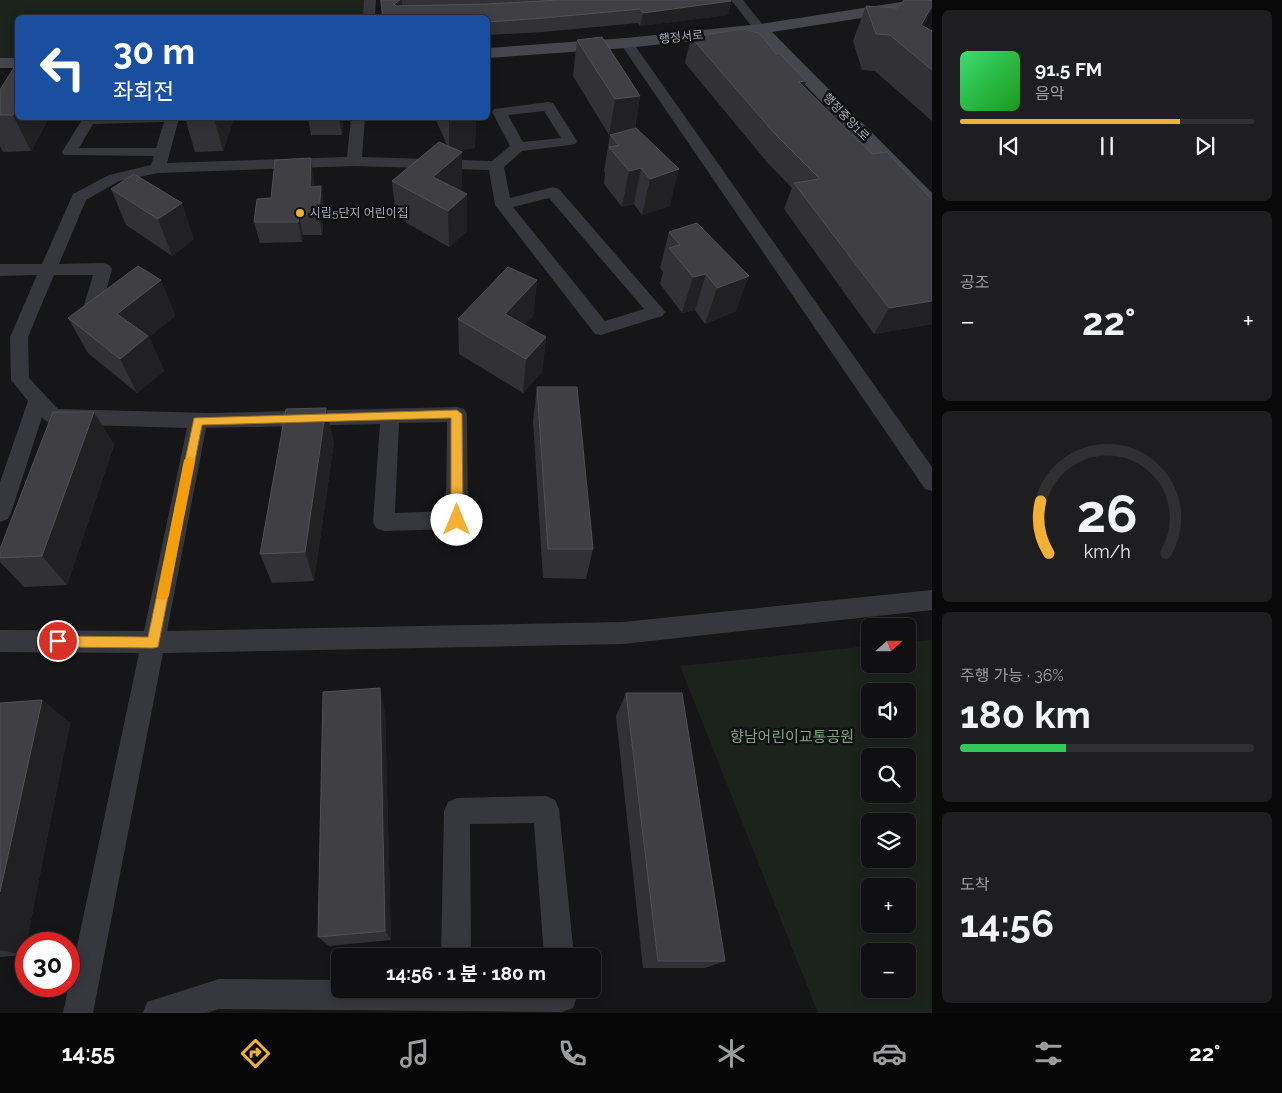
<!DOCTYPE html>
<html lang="ko">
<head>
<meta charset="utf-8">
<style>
	body { margin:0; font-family:Raleway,"Noto Sans KR",sans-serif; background:#1e1e20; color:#f1f3f6; height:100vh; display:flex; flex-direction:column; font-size:19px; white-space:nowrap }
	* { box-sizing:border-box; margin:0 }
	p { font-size:16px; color:#9c9d9f }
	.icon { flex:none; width:28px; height:28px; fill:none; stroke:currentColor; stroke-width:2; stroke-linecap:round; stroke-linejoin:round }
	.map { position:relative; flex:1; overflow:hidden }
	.details { display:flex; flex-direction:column; gap:10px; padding:10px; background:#09090a; width:350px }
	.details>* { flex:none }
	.banner { position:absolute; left:15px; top:15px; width:475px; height:105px; border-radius:8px; box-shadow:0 2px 12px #0003,0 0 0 1px #303032; background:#1a4fa0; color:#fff; overflow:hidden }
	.needle { width:32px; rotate:69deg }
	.buttons { position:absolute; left:861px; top:618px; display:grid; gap:10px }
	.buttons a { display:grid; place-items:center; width:55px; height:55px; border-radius:8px; background:#101012; box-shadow:0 2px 12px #0003,0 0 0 1px #303032; font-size:25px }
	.speed { position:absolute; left:15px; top:932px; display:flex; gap:10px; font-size:25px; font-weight:700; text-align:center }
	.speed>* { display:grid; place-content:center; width:65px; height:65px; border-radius:50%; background:#101012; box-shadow:0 2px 12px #0003,0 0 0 1px #303032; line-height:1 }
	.speed .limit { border:8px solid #d22; background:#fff; color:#111 }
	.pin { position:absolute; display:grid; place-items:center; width:42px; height:42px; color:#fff; margin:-21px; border:2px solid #fff; border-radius:50%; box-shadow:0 1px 5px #0007 }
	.me { position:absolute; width:55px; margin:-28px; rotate:0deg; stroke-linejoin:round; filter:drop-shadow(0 0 4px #0008) }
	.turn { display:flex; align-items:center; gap:18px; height:105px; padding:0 15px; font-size:22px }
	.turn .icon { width:65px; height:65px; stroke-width:2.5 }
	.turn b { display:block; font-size:35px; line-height:42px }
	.big { font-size:38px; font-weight:700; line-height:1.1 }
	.details .card { flex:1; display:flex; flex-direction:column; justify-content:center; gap:8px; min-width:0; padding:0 18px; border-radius:8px; background:#1e1e20 }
	.details .dial { align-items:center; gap:0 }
	.dial svg { height:130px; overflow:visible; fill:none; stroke:#303032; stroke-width:7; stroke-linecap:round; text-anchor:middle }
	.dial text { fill:#f1f3f6; stroke:none }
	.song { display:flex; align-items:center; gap:15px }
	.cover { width:60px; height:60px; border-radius:8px; background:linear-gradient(135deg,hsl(140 70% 55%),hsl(120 70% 35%)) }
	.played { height:5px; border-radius:2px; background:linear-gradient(90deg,#f2b134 75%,#303032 75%) }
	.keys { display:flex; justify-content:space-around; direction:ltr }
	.heat { display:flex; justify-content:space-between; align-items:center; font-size:28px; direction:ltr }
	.charge { height:8px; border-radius:4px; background:linear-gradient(90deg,#34c759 36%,#303032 0) }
	.trip { position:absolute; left:331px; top:948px; width:270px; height:50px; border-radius:8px; background:#101012; box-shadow:0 2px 12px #0003,0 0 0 1px #303032; font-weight:700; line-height:50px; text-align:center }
	.dock { display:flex; height:80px; justify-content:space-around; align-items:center; background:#060607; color:#9c9d9f }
	.dock .icon { width:35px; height:35px }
	.dock .on { color:#f2b134 }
	.dock b { font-size:22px; color:#f1f3f6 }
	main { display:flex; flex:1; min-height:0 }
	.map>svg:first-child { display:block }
</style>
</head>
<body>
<main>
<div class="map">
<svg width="932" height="1013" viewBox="0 0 932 1013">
	<rect width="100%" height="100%" fill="#161618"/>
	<g fill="#1c231d" fill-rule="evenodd">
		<path d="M0,0H368L367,17L18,18L17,63H0Z"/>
		<path d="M932,640V1013H818L680,666L870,646V664H908V642ZM870,691H908V729H870ZM870,756H908V794H870ZM870,821H908V859H870ZM870,886H908V924H870ZM870,951H908V989H870Z"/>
	</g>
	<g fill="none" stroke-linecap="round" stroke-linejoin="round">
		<g fill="#37383d" fill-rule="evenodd">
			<path d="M364,0H376L375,18H363Z"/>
			<path d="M731,0H743L766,29L764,32H756Z"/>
			<path d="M626,39L631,40L932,467V491L925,489L620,43Z"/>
			<path d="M548,102L553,103L577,141L575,144L570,145L522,151L504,167L510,198L553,187L559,189L662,308L665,312L662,316L601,335L595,334L495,205L489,170L354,166L158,173L119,181L86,200L59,264L103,263L109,265L112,269L101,309L98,313L92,315L86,313L83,309L93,275H54L28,337L29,378L58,409L210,413L457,407L464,409L467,414L468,520L465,526L457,529L384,531L376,528L373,522L380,424L206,428L167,631L623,622L932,590V610L623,644L163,653L93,1013H63L139,653L0,652V630L144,631L187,428L53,424L46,421L42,417L11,513L8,519L0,522V482L28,401L11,380L10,337L37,275L0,276V264H42L73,194L109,175L151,165L154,156L64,155L62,152L83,118H179L167,163L347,157L351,118H365L362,157L492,161L510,146L492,112L494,109ZM544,111L561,138L523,142L508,115ZM164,122L156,148H79L93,124ZM549,198L644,309L605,321L513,207ZM447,422L446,511L395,513L399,423Z"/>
			<path d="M546,796L555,800L559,809L574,956H544L534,823L470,824L471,956H441L444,811L448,802L457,798Z"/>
			<path d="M219,979L340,980V989H577V997L573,1008L562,1012L219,1009L206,1013H143L147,1002Z"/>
		</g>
		<g fill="#45474d" fill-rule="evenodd">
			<path d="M914,0H932V7L772,32L932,193V211L925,209L756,34L626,48L488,58V48L626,38L760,24Z"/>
			<rect x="0" y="58" width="18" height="10"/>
		</g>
	</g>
	<g fill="#323236">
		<path d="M380,0H730L731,1L728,15L640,26L638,23L543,32L488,35V18H382Z"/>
		<path d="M866,6L898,8H932L924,26L932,31V121L875,71L862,70L853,41Z"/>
		<path d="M691,37L776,54L806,81L804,87L932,324L874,334L784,209L792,188L766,161L685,63Z"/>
		<path d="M577,40L640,96L635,128L670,206L642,215L634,204L622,207L604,184L605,172L604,171L610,135H609L573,76Z"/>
		<path d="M0,90L18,118H49L31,151L3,152L0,146Z"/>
		<path d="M185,118H234L223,151L195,152Z"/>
		<path d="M308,118H343L342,135H311Z"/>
		<path d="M435,118H476L475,148L458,150L462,152V188L460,191L467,231L449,247L396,217L392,181L447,145Z"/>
		<path d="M314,179V187L321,186L324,207L322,235H303L302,242L260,243L254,222L271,198Z"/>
		<path d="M111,189L194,239L172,256L126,225Z"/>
		<path d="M697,223L736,311L705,324L695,310L682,313L660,284L663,272L660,268L669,232Z"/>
		<path d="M161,280L175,316L149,337L164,371L137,393L88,353L68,318Z"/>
		<path d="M537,280L533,316L525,325L546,337L542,372L523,393L459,354L458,319Z"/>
		<path d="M537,387L593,549L586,579L543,578L533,421Z"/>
		<path d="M94,412L114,445L67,585L24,587L0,562V549Z"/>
		<path d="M334,442L314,581L272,583L260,554Z"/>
		<path d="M626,693L725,961L705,968H643L616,716Z"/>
		<path d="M42,700L70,723L24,955L0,957V703Z"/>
		<path d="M385,712L391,940L329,946L318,937Z"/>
	</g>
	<g fill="#212124">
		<path d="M400,0H402L403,12L394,4Z"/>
		<path d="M731,1L728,15L640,26L643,13Z"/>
		<path d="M932,6V8L919,37L921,25Z"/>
		<path d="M806,81L796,108L799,82Z"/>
		<path d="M640,96L634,132L609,135L615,99Z"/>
		<path d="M18,107V118H49L31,151L13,115Z"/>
		<path d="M214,118H234L223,151Z"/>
		<path d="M339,118H343L342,135Z"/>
		<path d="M449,118H476L475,148L449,152Z"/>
		<path d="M462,152V188L442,207L433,177Z"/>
		<path d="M311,158L314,179L313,208L310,187Z"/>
		<path d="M641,168L634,204L622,207L629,171Z"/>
		<path d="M679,169L670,206L642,215L650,179Z"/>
		<path d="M321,186L324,207L322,235L319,214Z"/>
		<path d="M467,194V231L449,247L448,211Z"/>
		<path d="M182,203L194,239L172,256L158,219Z"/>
		<path d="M299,215L303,235L302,242L298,222Z"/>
		<path d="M706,274L695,310L682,313L693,277Z"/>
		<path d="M749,276L736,311L705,324L717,288Z"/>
		<path d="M161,280L175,316L149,337L164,371L137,393L120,359L117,314Z"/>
		<path d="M537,280L533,316L506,347L505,314Z"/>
		<path d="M932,301V324L874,334L889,308Z"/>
		<path d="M546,337L542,372L523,393L526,359Z"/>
		<path d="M326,408L334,442L314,581L305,552Z"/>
		<path d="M94,412L114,445L67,585L42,556Z"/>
		<path d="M380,688L385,712L391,940L385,931Z"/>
		<path d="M42,700L70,723L24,955L0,950V892Z"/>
	</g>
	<g fill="#3f3f44" stroke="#4f5156">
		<path d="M381,0H400L394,4L396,6L487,4L559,0H730L731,1L643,13L640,9L544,18L488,22V18H383Z"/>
		<path d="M904,0H929L932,1V6L921,25L932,31V70L890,35L876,34L866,6L898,8Z"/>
		<path d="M742,29L759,33L776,54L779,53L806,81L799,82L872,154L887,152L932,200V301L889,308L794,183L820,179L775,134L691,37Z"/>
		<path d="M602,37L640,96L615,99L577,40Z"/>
		<path d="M18,61V107L13,115H0V90Z"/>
		<path d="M636,128L679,169L650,179L641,168L629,171L609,147L619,145L610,135Z"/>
		<path d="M439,142L462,152L433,177L467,194L448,211L392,181Z"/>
		<path d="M311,158L310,187L321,186L319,214L299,215L298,222H254L257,199L271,198L275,160Z"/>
		<path d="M134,174L182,203L158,219L111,189Z"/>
		<path d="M697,223L749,276L717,288L706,274L693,277L669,248L680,245L669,232Z"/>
		<path d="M138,266L161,280L117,314L148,336L120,359L68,318Z"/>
		<path d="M508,267L537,280L505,314L546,337L526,359L458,319Z"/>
		<path d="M537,387H577L593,549H548Z"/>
		<path d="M326,408L305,552L260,554L286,409Z"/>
		<path d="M53,412H94L42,556L0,558V549Z"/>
		<path d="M380,688L385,931L318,937L323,692Z"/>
		<path d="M626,693H682L725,961H658Z"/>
		<path d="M42,700L0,892V703Z"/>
	</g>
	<path fill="#f2b134" stroke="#9d7322" d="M457,410L462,414L463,520L461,524H453L451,520V418L202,425L158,647L153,648L58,647L53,646L51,641L53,637L58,636L148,637L194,418Z"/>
	<path fill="#f59e0b" d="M190,456L195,460L169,595L167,599L163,600L158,599L157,595L184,460Z"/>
	<circle fill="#f2b134" stroke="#111113" stroke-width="2" cx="300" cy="213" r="5"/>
	<g text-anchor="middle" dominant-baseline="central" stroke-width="5" stroke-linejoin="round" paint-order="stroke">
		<g font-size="12" fill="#a8adb8" stroke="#111113">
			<text transform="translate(681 37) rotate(-6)">행정서로</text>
			<text transform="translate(846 117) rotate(46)">행정중앙1로</text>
		</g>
		<g font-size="12" fill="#a8adb8" stroke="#111113" text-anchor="start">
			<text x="310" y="213">시립5단지 어린이집</text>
		</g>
		<g font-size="15" fill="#7fa381" stroke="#111113">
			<text x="792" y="737">향남어린이교통공원</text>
		</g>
	</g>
</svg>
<div class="buttons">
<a><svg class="needle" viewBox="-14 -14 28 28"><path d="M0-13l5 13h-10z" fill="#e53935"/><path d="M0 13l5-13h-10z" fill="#9c9d9f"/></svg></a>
<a><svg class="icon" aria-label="sound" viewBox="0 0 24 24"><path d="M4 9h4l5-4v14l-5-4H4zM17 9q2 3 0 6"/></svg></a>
<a><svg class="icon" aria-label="search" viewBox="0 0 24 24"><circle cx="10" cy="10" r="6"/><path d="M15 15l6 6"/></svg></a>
<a><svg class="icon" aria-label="layers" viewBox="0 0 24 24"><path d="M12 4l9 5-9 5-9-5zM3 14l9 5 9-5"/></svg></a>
<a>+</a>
<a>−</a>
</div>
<div class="speed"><div class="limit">30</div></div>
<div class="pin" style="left:58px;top:641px;background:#d93025"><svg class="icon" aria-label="arrive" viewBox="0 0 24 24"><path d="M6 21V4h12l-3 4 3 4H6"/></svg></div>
<svg class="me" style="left:457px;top:520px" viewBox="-20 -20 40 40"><circle r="19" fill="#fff"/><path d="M0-13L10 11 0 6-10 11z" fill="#f2b134"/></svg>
<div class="trip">14:56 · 1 분 · 180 m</div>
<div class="banner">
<div class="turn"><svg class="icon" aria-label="left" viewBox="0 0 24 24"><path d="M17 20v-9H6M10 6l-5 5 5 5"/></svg><div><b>30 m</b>좌회전</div></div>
</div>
</div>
<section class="details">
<div class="card">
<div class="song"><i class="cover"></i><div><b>91.5 FM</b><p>음악</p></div></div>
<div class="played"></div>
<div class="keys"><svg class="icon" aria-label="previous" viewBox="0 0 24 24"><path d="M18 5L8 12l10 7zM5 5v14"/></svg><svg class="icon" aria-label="pause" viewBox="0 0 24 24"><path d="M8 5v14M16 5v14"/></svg><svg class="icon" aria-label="next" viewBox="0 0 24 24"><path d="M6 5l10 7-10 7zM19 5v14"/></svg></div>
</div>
<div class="card"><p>공조</p>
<div class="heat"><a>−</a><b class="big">22°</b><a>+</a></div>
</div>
<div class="card dial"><svg viewBox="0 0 100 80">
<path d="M14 69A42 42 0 1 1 86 69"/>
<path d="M14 69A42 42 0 0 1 9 37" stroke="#f2b134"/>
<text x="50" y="56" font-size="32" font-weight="700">26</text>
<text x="50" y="72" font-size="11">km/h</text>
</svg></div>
<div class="card"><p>주행 가능 · 36%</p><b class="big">180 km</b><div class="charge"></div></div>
<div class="card"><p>도착</p><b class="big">14:56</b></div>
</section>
</main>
<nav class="dock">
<b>14:55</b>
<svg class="icon on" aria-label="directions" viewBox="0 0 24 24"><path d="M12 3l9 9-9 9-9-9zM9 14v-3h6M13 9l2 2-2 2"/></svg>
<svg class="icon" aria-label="music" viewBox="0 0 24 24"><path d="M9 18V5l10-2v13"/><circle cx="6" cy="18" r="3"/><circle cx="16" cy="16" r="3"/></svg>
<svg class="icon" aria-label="phone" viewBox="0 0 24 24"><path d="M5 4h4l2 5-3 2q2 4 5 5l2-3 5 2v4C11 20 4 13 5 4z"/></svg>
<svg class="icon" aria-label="climate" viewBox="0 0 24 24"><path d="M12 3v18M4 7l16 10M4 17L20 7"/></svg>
<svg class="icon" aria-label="car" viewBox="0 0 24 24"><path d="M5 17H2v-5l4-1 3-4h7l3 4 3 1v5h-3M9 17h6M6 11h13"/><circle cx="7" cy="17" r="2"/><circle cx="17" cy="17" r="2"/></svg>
<svg class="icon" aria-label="filters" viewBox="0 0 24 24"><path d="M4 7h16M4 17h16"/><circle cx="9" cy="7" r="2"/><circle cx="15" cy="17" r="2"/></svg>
<b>22°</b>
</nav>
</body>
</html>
